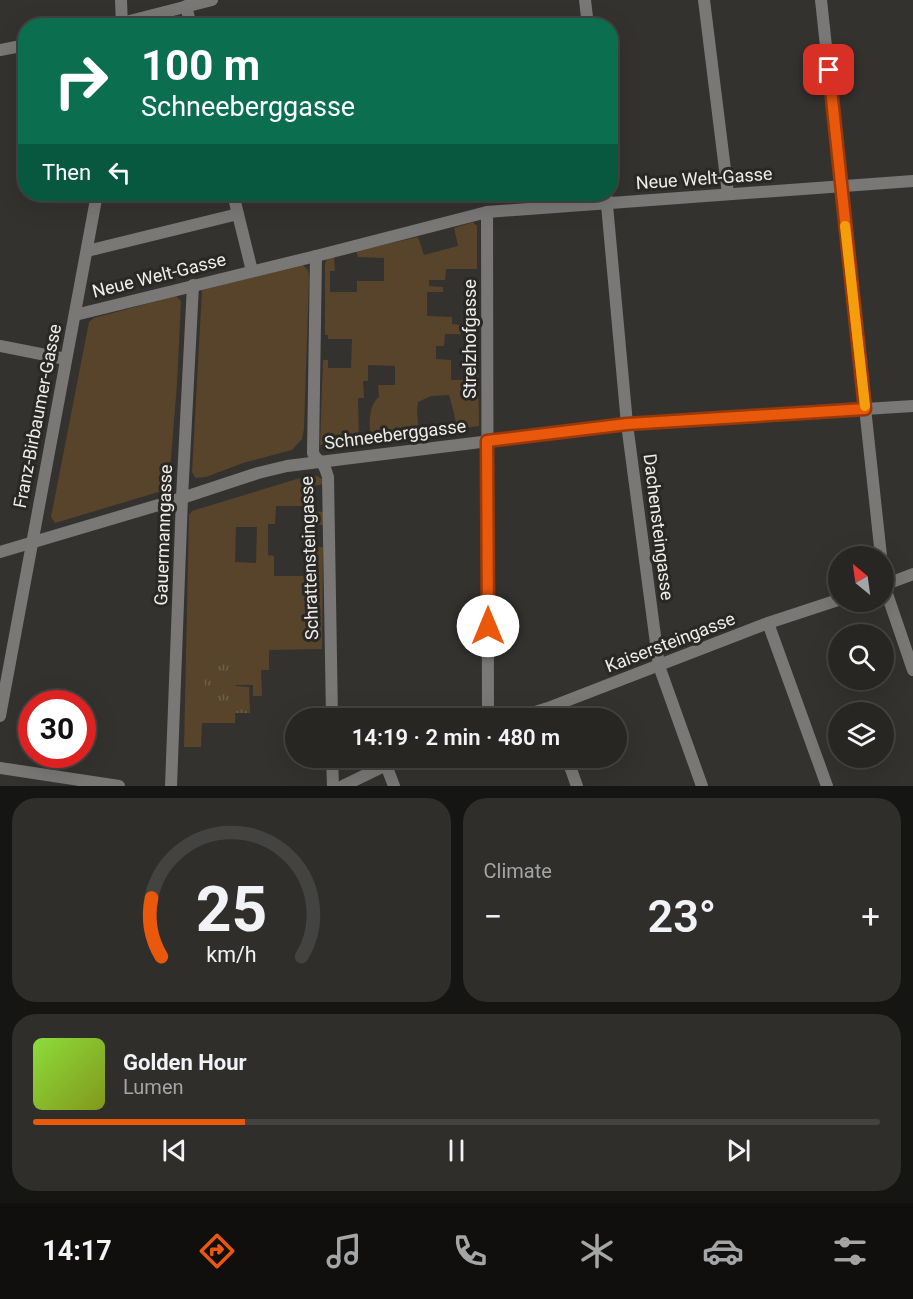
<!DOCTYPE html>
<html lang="en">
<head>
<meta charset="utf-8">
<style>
	body { margin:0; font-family:Roboto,sans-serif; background:#2f2e2b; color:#f1f3f6; height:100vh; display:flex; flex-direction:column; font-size:22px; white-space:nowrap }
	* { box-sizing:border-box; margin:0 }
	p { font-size:20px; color:#a4a5a6 }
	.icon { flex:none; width:33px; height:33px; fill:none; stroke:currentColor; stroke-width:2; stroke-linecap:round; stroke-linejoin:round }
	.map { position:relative; height:786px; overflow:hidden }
	.drawer { display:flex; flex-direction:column; gap:12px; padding:12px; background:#151513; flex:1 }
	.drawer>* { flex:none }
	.hud { position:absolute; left:18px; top:18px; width:600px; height:183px; border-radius:24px; box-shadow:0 6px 24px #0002,0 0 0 2px #434341; background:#0b6e4f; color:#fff; overflow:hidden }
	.needle { width:39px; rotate:331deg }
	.tools { position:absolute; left:828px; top:546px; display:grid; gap:12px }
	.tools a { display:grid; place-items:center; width:66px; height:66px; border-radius:50%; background:#272623; box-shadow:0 6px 24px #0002,0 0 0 2px #434341; font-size:30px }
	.speed { position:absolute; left:18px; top:690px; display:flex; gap:12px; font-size:30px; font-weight:700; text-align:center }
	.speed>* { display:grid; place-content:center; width:78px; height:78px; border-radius:50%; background:#272623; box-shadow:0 6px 24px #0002,0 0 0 2px #434341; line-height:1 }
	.speed .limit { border:9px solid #d22; background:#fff; color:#111 }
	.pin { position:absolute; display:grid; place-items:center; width:51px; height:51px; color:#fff; margin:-26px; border-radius:12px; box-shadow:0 3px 9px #0006 }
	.me { position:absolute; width:66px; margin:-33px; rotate:0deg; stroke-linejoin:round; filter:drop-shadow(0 0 4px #0008) }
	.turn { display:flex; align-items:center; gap:21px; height:126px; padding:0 24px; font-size:27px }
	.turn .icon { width:78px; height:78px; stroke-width:2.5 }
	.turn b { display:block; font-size:42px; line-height:51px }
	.then { display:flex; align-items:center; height:57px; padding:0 24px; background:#0003; gap:12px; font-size:22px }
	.big { font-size:45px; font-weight:600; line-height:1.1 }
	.drawer .widget { flex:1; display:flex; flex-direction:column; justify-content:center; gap:9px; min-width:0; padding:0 21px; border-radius:24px; background:#2f2e2b }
	.drawer .dial { align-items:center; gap:0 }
	.dial svg { height:156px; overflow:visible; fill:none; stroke:#434341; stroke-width:7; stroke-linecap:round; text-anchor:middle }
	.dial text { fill:#f1f3f6; stroke:none }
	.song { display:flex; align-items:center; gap:18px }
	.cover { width:72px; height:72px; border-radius:9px; background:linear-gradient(135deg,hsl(90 70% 55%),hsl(70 70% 35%)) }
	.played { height:6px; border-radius:3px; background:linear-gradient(90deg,#ea580c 25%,#434341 25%) }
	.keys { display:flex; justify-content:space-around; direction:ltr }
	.heat { display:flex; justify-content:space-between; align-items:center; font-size:33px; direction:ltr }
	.drawer .tiles { flex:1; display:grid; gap:12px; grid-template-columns:1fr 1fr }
	.widget:last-child { grid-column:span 2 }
	.trip { position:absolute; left:285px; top:708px; width:342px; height:60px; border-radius:30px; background:#272623; box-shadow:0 6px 24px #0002,0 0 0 2px #434341; font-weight:600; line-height:60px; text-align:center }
	.tabs { display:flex; height:96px; justify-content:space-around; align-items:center; background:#100f0e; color:#a4a5a6 }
	.tabs .icon { width:42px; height:42px }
	.tabs .selected { color:#ea580c }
	.tabs b { font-size:27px; color:#f1f3f6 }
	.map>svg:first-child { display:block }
</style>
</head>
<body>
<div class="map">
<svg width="913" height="786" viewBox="0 0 913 786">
	<defs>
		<pattern id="park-tufts" width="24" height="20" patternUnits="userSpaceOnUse" patternTransform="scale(1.5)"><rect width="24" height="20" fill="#57442b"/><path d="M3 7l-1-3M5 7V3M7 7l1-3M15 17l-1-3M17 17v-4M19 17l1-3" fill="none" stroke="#6f5f4a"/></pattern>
	</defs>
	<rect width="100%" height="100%" fill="#34322f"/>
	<g fill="#57442b" fill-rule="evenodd">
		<path d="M473,222L477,226V269H446L445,280H429V286L443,287V292H427V316L452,317V324L461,325V334H445L444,346H436V359L451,360V380H473V343H478L479,426L457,429L454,413L449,395L431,396L418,402L417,411L419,434L370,440C370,427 367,406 379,397L378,385H395V366L368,365V381H363L364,398H358L359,441L320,445L323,360H328V368H351L352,339H328V335H325V264L327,258L334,256L335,271H330V292H357V281H384V258L358,257L356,251L418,237L424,255L458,246L454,228Z"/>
		<path d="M302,264L308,270L309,279L304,429L302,439L292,450L243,463L206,477L196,478L192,472L202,290Z"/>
		<path d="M176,296L181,301L177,384L169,483L165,490L55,523L51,517L89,322L94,318Z"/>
		<path d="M310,475L317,476L322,479L323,484L314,486V511L324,512L323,525H314V547H323L322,649L269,650V670H261L262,696H253V685H236L235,723H202L201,747H184L189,515L192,511ZM276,506H306L307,529L310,530V551H305V576H274V556L268,555V524H275ZM236,527H257L256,563L235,562Z"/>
	</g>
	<path fill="url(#park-tufts)" d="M233,658L234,686L249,687L250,713H233L231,705L205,703L204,672L197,671L194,659Z"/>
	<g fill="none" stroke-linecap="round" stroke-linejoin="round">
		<g stroke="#797877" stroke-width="12">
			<path d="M121,0L122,26"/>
			<path d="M585,0L588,26"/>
			<path d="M704,0L728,194"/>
			<path d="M821,0L881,556"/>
			<path d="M186,6L191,26"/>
			<path d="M110,26L212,0"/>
			<path d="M0,50L26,45"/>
			<path d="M233,194L252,271"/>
			<path d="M606,194L627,424L659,666L702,786"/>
			<path d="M487,212L488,718"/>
			<path d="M87,251L238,214"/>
			<path d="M316,256L313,453C315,458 317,459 321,462C325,466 326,471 328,477L332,718"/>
			<path d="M75,315L316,256L487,212L913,181"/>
			<path d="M0,346L66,359"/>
			<path d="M0,552L182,498L258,473L287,466L627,424L913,406"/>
			<path d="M913,574L884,585L913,670"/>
			<path d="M768,623L827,786"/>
			<path d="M0,716L97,194"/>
			<path d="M516,718L548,708L768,623L838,600"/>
			<path d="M332,758L333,786"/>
			<path d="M567,758L577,786"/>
			<path d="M386,765L394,786"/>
			<path d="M0,768L119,786"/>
			<path d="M171,786L182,498L193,285"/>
			<path d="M343,786L386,765L405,758"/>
		</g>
	</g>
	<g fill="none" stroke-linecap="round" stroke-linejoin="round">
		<g stroke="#983908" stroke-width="15">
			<path id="route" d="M488,626L487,441L627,424L865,409L829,70"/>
		</g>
		<use href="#route" stroke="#ea580c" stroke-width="10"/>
		<path stroke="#f59e0b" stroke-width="10" d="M845,226L865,406"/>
	</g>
	<g text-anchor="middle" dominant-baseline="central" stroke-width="6" stroke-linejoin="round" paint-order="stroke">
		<g font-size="18" fill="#eeedeb" stroke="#2a2825">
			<text transform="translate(704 178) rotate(-4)">Neue Welt-Gasse</text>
			<text transform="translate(159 275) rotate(-14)">Neue Welt-Gasse</text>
			<text transform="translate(469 339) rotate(-90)">Strelzhofgasse</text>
			<text transform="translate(37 416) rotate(-79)">Franz-Birbaumer-Gasse</text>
			<text transform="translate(395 434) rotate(-7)">Schneeberggasse</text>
			<text transform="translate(659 527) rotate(83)">Dachensteingasse</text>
			<text transform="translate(163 535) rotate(-88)">Gauermanngasse</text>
			<text transform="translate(309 558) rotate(-92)">Schrattensteingasse</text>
			<text transform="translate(670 642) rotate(-21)">Kaisersteingasse</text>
		</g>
	</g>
</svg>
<div class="tools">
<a><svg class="needle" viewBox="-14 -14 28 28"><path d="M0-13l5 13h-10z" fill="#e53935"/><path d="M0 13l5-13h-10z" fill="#a4a5a6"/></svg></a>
<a><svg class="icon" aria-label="search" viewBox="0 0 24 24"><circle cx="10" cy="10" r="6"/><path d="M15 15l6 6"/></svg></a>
<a><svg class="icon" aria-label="layers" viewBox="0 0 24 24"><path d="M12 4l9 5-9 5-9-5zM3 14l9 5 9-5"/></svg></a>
</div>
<div class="speed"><div class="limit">30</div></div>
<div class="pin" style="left:829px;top:70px;background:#d93025"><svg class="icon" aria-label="arrive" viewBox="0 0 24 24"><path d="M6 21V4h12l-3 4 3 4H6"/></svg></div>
<svg class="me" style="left:488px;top:626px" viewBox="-20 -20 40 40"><circle r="19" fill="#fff"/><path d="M0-13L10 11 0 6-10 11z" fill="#ea580c"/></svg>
<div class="trip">14:19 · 2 min · 480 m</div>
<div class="hud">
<div class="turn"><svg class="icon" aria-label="right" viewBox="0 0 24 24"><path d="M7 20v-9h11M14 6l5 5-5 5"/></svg><div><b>100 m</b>Schneeberggasse</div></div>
<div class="then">Then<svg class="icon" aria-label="left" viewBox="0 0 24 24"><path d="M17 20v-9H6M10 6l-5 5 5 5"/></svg></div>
</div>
</div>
<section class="drawer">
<div class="tiles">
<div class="widget dial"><svg viewBox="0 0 100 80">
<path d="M14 69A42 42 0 1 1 86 69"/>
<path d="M14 69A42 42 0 0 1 9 39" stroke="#ea580c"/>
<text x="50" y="56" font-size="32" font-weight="700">25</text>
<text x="50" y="72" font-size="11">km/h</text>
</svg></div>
<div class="widget"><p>Climate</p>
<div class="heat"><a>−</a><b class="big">23°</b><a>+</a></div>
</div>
<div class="widget">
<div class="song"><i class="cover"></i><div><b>Golden Hour</b><p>Lumen</p></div></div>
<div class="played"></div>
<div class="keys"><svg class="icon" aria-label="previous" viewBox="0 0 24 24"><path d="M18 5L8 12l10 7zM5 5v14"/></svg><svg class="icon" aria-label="pause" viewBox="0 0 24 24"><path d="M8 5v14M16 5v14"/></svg><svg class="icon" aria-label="next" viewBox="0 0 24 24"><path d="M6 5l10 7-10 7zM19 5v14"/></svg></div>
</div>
</div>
</section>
<nav class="tabs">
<b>14:17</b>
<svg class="icon selected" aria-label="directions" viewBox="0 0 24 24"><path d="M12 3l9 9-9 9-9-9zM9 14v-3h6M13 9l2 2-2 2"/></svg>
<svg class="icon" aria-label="music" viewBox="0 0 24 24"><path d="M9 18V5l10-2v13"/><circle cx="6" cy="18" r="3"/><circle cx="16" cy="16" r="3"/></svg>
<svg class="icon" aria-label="phone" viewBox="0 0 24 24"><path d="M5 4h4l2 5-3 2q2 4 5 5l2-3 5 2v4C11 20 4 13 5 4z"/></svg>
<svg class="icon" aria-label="climate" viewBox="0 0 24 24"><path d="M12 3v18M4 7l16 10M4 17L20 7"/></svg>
<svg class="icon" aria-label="car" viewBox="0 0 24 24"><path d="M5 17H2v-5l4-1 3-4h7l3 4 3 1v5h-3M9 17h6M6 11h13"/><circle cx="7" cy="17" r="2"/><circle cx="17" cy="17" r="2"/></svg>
<svg class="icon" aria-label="filters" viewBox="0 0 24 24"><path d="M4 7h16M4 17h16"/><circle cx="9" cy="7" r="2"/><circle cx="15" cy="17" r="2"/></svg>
</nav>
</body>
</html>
